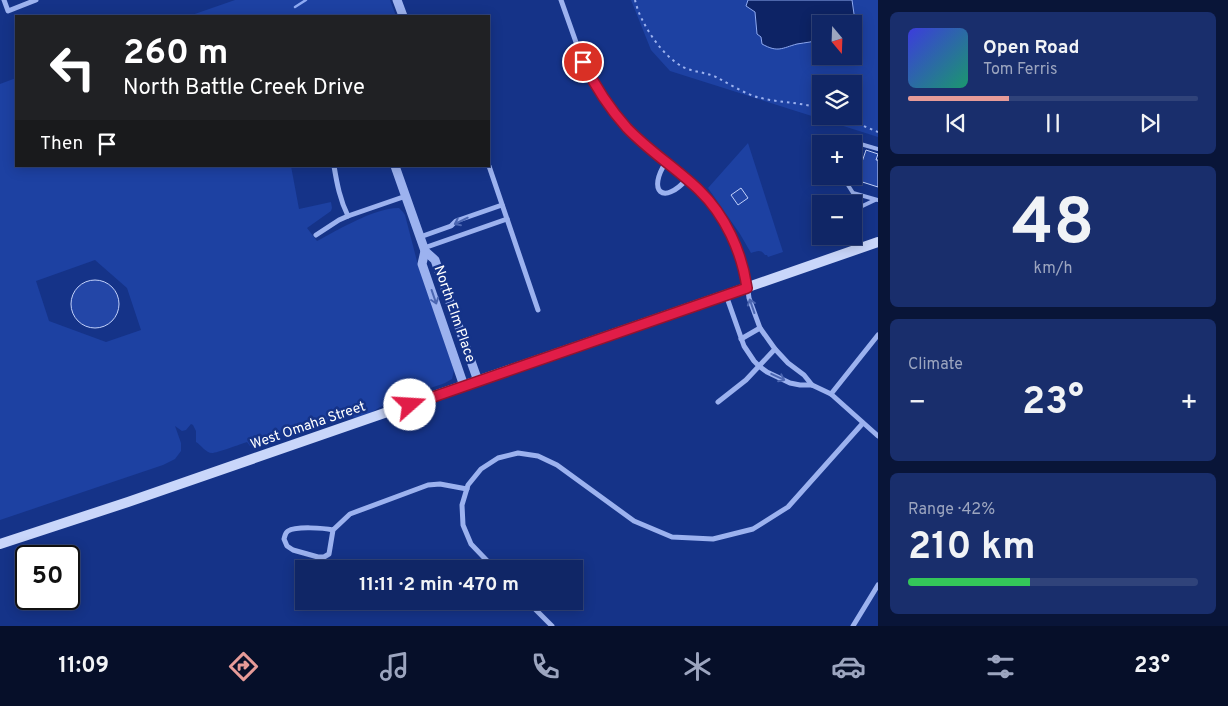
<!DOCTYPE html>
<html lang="en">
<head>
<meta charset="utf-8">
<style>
	body { margin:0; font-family:Overpass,sans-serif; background:#192e6c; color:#f1f3f6; height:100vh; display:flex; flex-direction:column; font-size:19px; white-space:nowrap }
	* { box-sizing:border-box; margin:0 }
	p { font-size:16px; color:#9ca5bf }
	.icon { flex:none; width:28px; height:28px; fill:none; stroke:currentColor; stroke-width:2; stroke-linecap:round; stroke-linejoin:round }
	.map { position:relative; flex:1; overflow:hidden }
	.sheet { display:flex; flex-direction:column; gap:12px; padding:12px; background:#091538; width:350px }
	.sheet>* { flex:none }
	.guide { position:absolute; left:15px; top:15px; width:475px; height:152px; border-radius:0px; box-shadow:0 2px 12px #0003,0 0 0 1px #30437a; background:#202124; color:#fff; overflow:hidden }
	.needle { width:32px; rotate:161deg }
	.buttons { position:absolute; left:812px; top:15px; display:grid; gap:10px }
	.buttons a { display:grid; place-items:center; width:50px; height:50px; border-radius:0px; background:#102666; box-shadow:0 2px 12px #0003,0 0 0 1px #30437a; font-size:25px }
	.speed { position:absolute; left:15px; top:545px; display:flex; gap:10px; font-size:25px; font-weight:700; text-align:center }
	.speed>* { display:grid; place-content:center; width:65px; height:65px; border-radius:50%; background:#102666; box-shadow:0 2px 12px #0003,0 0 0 1px #30437a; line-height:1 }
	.speed .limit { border:2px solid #111; border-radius:8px; background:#fff; color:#111 }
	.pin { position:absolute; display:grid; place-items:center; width:42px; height:42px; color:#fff; margin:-21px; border:2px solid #fff; border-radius:50%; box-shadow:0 1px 5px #0007 }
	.me { position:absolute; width:55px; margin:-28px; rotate:71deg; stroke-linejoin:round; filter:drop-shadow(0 0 4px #0008) }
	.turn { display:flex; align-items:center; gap:18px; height:105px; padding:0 25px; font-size:22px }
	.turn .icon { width:65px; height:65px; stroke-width:2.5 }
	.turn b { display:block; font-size:35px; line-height:42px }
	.then { display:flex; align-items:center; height:48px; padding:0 25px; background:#0003; gap:10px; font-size:19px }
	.big { font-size:38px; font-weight:700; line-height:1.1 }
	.sheet .tile { flex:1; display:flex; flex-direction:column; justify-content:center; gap:8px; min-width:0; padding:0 18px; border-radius:8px; background:#192e6c }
	.sheet .dial { align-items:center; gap:0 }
	.dial b { font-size:65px; line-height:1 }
	.song { display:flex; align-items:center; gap:15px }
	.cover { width:60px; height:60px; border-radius:8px; background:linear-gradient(135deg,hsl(240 70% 55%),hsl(160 70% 35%)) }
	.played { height:5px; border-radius:2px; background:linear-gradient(90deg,#e69b98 35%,#30437a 35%) }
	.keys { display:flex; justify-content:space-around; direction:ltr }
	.heat { display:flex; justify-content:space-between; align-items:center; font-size:28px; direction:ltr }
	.charge { height:8px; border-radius:4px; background:linear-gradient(90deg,#34c759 42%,#30437a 0) }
	.trip { position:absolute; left:295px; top:560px; width:288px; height:50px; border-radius:0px; background:#102666; box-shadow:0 2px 12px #0003,0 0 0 1px #30437a; font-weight:700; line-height:50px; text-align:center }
	.dock { display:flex; height:80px; justify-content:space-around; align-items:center; background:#060f29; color:#9ca5bf }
	.dock .icon { width:35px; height:35px }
	.dock .on { color:#e69b98 }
	.dock b { font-size:22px; color:#f1f3f6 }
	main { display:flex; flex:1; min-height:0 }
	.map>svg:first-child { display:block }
</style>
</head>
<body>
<main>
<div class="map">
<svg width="878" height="626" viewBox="0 0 878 626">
	<rect width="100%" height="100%" fill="#153388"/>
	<g fill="#1d41a2" fill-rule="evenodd">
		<path d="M235,0H390L396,16H189Z"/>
		<path d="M631,0H878V137L670,71L651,50ZM821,24H854V56H821ZM821,84H854V116H821Z"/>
		<path d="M16,78V166H291L299,209L331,202L332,208L331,211L307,228L317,241C338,230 376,207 399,208L403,212L405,215L418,265L454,370L452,379L445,383C430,389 380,402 371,414L356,418L346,415L296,431L289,432L250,446L247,442C241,444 217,453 212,453C206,453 201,445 196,442V431L193,425L191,424L186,430L182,431L175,426L181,443V451L175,459L163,465L0,520V84ZM95,260L127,288L141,330L106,342L49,321L36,281Z"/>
		<path d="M748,143L783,252L768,257L767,255H765C761,249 757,251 751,253L740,234L708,188Z"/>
	</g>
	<path fill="#0d2365" stroke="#8eaaf2" d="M748,0H852L854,14L851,24H821V39C817,39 814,41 810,42C806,43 801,43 797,44C782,48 778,53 762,44L761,37L757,34L755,12L746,6Z"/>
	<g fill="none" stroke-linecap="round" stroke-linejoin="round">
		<path stroke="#8eaaf2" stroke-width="2.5" d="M295,7L306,0"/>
	</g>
	<g fill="#2346a7" stroke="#c2d1fb">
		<path d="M866,150L878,154L876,160H878V187L856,180Z"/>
		<path d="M741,188L748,198L738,205L731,195Z"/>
		<circle cx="95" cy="304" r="24"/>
	</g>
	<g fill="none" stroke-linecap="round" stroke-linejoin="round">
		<g stroke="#9cb2ef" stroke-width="2" stroke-dasharray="2.5 4" stroke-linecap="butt">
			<path d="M635,0C640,23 662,56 683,67C693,72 705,72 716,77C730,84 746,95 761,98C781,103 802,102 821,109"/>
			<path d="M840,116L878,132"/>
		</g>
		<g stroke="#9cb2ef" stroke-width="4">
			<path d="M853,144L857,143L878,149"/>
			<path d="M818,150L821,149"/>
			<path d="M845,176L846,182L853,193L878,200"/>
			<path d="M854,210L875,200"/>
			<path d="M816,230L821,227"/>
		</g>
		<g stroke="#9cb2ef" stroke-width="5">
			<path d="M4,0L8,11L36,0"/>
			<path d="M561,0L583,62L601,95L617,117L632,133L687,179L708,199L723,221L736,246L746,276L749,298L760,328L775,349L788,363L804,375L812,385"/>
			<path d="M666,162C647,191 663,206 687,179"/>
			<path d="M334,166C337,184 340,200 348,216"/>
			<path d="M489,166L538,310"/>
			<path d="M316,235L339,220L348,216L406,196"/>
			<path d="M420,237L451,226L456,221L502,205"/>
			<path d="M424,248L507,219"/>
			<path d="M726,295L744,346L754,361L759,366L767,372L790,383L800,385H812L831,394L878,436"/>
			<path d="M741,339L760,328"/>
			<path d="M831,394L878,335"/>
			<path d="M718,402L746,380L775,349"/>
			<path d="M333,530C324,528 296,526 288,531C285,533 285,536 284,539L287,546L293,550L318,557H324L329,554L333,530L350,514L428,485L440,484L467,489"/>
			<path d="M495,569L471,544L463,525L462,505L468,485L481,469L498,458L518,453L538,456L557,465L634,521L672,537L713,539L753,529L788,507L863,423"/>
			<path d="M527,601L552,626"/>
			<path d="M853,626L878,585"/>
		</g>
		<g stroke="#9cb2ef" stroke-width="9">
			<path d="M397,0L403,16"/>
			<path d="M395,166L425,251L435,260L478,381"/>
			<path d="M425,251L422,264L464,386"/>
		</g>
		<path stroke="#c9d6fa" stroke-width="10" d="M0,544L128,502L878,242"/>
	</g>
	<defs><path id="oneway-shaft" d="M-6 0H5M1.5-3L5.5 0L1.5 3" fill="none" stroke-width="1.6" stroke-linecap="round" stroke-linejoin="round" transform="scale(1.25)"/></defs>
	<g stroke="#4b66b1">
		<use href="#oneway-shaft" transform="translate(461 221) rotate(154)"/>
		<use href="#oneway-shaft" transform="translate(434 297) rotate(71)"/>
		<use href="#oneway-shaft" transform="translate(752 306) rotate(-109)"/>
		<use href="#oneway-shaft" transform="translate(778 377) rotate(25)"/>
	</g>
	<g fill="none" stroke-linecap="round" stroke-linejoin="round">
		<g stroke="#92132f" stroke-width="12">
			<path id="route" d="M410,405L747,288C742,252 725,215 699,190C676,168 649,151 627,128C609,108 595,86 583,62"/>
		</g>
		<use href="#route" stroke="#e11d48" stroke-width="9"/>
	</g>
	<g text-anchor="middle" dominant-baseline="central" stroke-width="5" stroke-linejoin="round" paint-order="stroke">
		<g font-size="14" fill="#fff" stroke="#153388">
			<text transform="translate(454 314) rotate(71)">North Elm Place</text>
			<text transform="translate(308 426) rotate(-19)">West Omaha Street</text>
		</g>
	</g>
</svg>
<div class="buttons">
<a><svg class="needle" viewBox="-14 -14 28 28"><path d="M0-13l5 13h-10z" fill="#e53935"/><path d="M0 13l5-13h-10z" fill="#9ca5bf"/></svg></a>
<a><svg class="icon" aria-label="layers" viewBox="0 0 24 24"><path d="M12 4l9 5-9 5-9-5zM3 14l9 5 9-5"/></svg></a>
<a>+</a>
<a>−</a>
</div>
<div class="speed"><div class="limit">50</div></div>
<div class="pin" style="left:583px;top:62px;background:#d93025"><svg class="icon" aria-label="arrive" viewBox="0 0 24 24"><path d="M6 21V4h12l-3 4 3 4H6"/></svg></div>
<svg class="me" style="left:410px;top:405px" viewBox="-20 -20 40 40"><circle r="19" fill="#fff"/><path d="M0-13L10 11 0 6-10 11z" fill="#e11d48"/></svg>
<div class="trip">11:11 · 2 min · 470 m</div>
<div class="guide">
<div class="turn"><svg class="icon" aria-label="left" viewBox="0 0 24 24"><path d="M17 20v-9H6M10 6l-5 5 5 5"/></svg><div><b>260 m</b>North Battle Creek Drive</div></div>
<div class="then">Then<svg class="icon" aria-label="arrive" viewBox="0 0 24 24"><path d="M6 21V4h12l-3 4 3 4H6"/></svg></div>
</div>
</div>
<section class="sheet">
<div class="tile">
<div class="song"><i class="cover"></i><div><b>Open Road</b><p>Tom Ferris</p></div></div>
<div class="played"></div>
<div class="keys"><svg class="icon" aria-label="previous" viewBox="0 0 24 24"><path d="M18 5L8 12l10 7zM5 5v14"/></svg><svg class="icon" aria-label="pause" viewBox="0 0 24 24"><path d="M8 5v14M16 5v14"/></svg><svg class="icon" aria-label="next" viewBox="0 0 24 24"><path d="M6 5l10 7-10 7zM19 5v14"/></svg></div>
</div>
<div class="tile dial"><b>48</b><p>km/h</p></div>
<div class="tile"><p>Climate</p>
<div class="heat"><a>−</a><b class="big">23°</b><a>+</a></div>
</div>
<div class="tile"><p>Range · 42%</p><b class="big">210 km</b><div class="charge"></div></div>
</section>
</main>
<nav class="dock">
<b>11:09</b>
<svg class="icon on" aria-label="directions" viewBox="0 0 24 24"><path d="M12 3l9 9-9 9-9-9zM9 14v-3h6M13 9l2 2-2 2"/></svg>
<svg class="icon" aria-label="music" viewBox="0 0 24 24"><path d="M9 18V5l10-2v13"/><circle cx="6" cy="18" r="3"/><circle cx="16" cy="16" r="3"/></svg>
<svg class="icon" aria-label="phone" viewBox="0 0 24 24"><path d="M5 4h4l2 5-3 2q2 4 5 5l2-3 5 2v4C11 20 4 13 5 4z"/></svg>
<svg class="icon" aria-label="climate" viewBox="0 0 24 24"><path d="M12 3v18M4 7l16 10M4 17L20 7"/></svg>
<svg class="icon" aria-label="car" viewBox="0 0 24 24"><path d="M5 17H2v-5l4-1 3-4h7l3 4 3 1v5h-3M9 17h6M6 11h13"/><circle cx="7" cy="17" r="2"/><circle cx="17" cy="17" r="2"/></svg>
<svg class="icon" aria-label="filters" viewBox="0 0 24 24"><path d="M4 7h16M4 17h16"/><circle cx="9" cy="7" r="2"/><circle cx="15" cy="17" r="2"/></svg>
<b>23°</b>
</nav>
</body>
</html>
